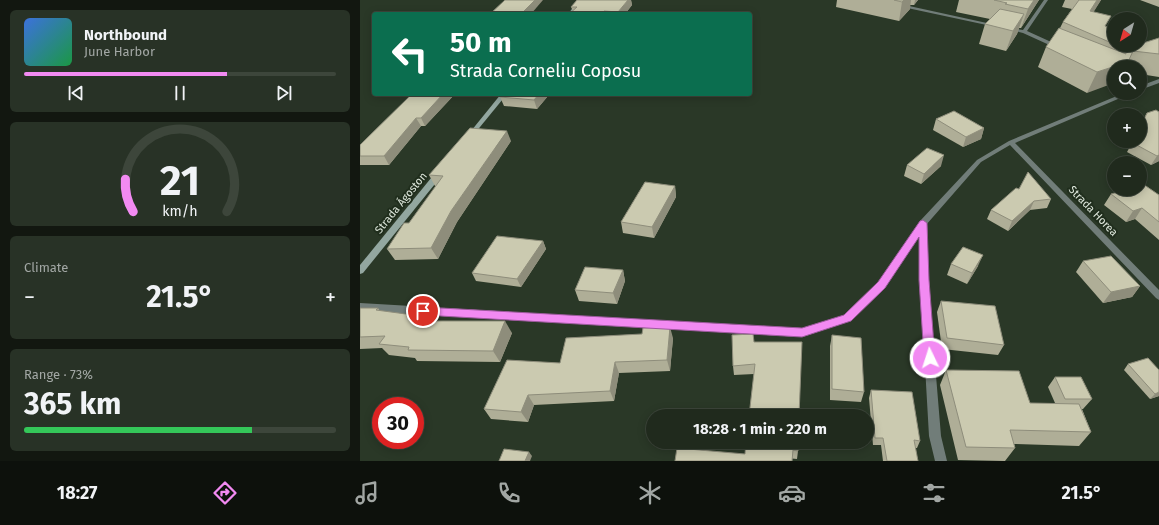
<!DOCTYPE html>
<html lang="en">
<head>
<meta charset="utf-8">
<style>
	body { margin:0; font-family:"Fira Sans",sans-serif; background:#283226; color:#f1f3f6; height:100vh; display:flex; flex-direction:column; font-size:15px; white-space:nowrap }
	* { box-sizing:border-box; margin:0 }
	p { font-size:13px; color:#a2a7a4 }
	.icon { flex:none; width:22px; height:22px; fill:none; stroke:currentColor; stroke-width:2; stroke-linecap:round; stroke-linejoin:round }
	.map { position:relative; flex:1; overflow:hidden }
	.side { display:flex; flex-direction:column; gap:10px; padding:10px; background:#121710; width:360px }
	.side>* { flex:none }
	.banner { position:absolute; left:12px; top:12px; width:380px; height:84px; border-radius:4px; box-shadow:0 2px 10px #0003,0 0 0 1px #3d463b; background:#0b6e4f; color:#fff; overflow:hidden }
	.needle { width:26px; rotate:217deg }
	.tools { position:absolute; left:747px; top:12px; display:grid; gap:8px }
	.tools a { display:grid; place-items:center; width:40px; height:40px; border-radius:50%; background:#202a1d; box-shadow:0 2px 10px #0003,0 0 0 1px #3d463b; font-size:20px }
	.speed { position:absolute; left:12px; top:397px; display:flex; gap:8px; font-size:20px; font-weight:700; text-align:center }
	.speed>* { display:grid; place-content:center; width:52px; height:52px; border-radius:50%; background:#202a1d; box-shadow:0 2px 10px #0003,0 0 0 1px #3d463b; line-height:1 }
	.speed .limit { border:6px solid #d22; background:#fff; color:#111 }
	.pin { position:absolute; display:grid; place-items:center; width:34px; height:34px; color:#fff; margin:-17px; border:2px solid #fff; border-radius:50%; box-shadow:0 1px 4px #0007 }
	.me { position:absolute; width:44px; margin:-22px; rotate:356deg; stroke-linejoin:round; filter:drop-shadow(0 0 3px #0008) }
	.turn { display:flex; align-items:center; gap:14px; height:84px; padding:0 12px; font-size:18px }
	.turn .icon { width:52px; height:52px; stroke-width:2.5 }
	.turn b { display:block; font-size:28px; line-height:34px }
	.big { font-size:30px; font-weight:700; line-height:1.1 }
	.side .tile { flex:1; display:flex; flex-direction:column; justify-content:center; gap:6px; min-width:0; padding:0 14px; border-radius:6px; background:#283226 }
	.side .dial { align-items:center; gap:0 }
	.dial svg { height:104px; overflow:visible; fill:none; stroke:#3d463b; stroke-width:7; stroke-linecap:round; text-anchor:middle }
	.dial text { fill:#f1f3f6; stroke:none }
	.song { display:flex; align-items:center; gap:12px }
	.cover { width:48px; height:48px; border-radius:6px; background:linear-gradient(135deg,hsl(220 70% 55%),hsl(140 70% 35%)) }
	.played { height:4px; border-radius:2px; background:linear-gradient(90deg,#f28af2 65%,#3d463b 65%) }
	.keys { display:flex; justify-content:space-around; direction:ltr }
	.heat { display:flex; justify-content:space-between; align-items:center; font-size:22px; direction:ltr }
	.charge { height:6px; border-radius:3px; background:linear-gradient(90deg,#34c759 73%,#3d463b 0) }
	.trip { position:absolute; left:286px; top:409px; width:228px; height:40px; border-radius:20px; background:#202a1d; box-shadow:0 2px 10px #0003,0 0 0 1px #3d463b; font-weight:700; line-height:40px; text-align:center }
	.menu { display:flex; height:64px; justify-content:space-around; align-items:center; background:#0d110c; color:#a2a7a4 }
	.menu .icon { width:28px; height:28px }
	.menu .on { color:#f28af2 }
	.menu b { font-size:18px; color:#f1f3f6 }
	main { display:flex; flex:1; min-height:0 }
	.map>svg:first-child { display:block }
</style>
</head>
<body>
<main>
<section class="side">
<div class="tile">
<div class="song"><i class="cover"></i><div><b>Northbound</b><p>June Harbor</p></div></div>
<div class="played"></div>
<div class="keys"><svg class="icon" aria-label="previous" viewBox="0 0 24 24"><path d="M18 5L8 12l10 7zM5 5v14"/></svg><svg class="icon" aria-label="pause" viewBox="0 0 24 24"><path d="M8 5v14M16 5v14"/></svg><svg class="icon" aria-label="next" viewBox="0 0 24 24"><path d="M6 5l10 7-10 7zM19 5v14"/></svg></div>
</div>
<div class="tile dial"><svg viewBox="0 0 100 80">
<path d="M14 69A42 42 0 1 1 86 69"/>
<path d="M14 69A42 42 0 0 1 8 44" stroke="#f28af2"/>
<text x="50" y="56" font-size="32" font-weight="700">21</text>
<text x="50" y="72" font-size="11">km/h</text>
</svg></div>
<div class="tile"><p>Climate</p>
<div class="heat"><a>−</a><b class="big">21.5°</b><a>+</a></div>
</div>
<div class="tile"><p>Range · 73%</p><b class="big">365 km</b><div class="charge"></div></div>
</section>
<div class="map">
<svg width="799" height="461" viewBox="0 0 799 461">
	<rect width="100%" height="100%" fill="#2a3827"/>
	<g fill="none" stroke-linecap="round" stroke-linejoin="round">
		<g fill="#717d79" fill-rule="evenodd">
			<path d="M684,0H688L667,31L700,46V48H696L663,33L647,29L649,28L663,30Z"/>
			<path d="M540,4L636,25L638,26L636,27L538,6V5Z"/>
			<path d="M563,220L567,223L568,279L581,436L587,461H575L569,436L560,279L559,223Z"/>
		</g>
		<g fill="#717d79" fill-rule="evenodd">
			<path d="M799,79V83L780,90V86Z"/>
			<path d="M764,93H772L655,143L799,290V300L796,298L650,145L621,162L566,225L525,287L490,321L442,337L0,311V303L442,329L484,315L519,283L560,221L617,160L649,141Z"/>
		</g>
		<g fill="#93a7a0" fill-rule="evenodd">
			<path d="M219,0H223L212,14H208Z"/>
			<path d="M141,94H147L111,138H107V136Z"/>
			<path d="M76,172H82L83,174L3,273L0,274V265Z"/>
		</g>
	</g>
	<g fill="#afae97">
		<path d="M268,0H271L272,5L265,14H209L213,11L211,7Z"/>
		<path d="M477,0H558L554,5H550V9L539,21L476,7Z"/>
		<path d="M599,0H679L677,3L661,28H659L657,34L646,51L619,44L625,24L630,19L596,12Z"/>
		<path d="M705,0H741L733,12L746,27L754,30V45H776V46L799,38V77L780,74V67H754L727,93L678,67L686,47L700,28L703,22L712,9L702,7Z"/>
		<path d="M780,0H799V7Z"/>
		<path d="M52,94H95L65,126H61L29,165H0V145Z"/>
		<path d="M143,94H193L190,97L188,96L177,109L144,106L140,97Z"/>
		<path d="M787,113L799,161L791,165L767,152L773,141H780V126Z"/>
		<path d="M576,119L624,128L621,139L603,147L573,130Z"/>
		<path d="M151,141L97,222L78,259L35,260L27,249L49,223L76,186H75L69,175Z"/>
		<path d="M547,165L581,166L561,184L544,176Z"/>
		<path d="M315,186L316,197L294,238L263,233L261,222Z"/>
		<path d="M659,189L691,199L687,208L670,210L648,231L627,219L631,210Z"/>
		<path d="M751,194L799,195V240L775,219L766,222L744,205Z"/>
		<path d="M183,241L186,249L161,287L116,281L112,273Z"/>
		<path d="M723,261L780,286L772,297L743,303L716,272Z"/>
		<path d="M591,264L618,266L607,284L587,275Z"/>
		<path d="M263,270L265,281L257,304L219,301L215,290Z"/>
		<path d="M581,301L644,345L638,355L582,349L577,312Z"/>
		<path d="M0,308H18L20,311L64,321L152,333L140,362L57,361L55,358L29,355L22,348L0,349Z"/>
		<path d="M472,335L504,392L501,402L470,400V346Z"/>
		<path d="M313,338L310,371L259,373L254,401L174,405L168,422L131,419L124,409L200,363Z"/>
		<path d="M394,342L439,416L394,374L374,375L373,366Z"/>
		<path d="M768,364L799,370V396L790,399L764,370Z"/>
		<path d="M586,370L670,403H695L688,387L695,377L732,399L723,409H722L731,432L719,446L654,444L655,448L645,461L598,460L580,385Z"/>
		<path d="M511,390L560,441L557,448H555L558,461H523L521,445H513L509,398Z"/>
		<path d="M386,442L438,451L437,459L385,454Z"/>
	</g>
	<g fill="#8e8d7b">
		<path d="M175,0H183L171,14H161Z"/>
		<path d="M268,0H271L272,5L265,14H258V12Z"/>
		<path d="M544,0H551L550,9L539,21L542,2Z"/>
		<path d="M555,0H558L554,5Z"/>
		<path d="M674,0H679L677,3L661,28L668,9Z"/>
		<path d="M737,0H741L722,31L730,11Z"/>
		<path d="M244,11L245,14H241Z"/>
		<path d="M664,14L657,34L646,51L653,31Z"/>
		<path d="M768,62L765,67H754V83L727,93L737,72Z"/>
		<path d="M83,94H95L65,126L61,118Z"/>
		<path d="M179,94H187L188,96L177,109L174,100Z"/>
		<path d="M56,118L61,126L29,165L24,156Z"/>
		<path d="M624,128L621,139L603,147L606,137Z"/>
		<path d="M147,131L151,141L97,222L78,259L71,248L91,211Z"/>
		<path d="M584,155L581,166L561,184L564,174Z"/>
		<path d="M799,155V161L791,165L797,156Z"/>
		<path d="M315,186L316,197L294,238L292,227Z"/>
		<path d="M674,201L670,210L648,231L652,221Z"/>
		<path d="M782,208L775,219L766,222L773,211Z"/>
		<path d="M183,241L186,249L161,287L157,279Z"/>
		<path d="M623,255L618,266L607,284L612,273Z"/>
		<path d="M263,270L265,281L257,304L253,293Z"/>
		<path d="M780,286L772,297L743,303L751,292Z"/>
		<path d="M61,316L69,328L57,321Z"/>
		<path d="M145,321L152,333L140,362L133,351Z"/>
		<path d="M310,327L313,338L310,371L307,360Z"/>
		<path d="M255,362L259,373L254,401L250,391Z"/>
		<path d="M799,392V396L790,399L795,394Z"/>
		<path d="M168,395L174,405L168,422L161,412Z"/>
		<path d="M169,452L172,456L170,461H165Z"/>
	</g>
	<g fill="#cbcab0" stroke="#8e8d7b">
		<path d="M145,0H175L161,14H130Z"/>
		<path d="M217,0H268L258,12L244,11L241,14H209L217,7H211Z"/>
		<path d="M534,0H544L542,2Z"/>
		<path d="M634,0H674L668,9L645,4L647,3Z"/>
		<path d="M719,0H737L730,11L751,16L745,26L754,30V44L703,22Z"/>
		<path d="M640,9L664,14L653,31L625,24Z"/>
		<path d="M699,28L766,54L765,48L757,45H776V46L780,45V44L799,38V54L773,51L768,62L737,72L686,47Z"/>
		<path d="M52,94H83L61,118H56L24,156H0V145Z"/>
		<path d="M143,94H179L174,100L140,97Z"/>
		<path d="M796,110L799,112V155L797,156L773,143V141H780V128L787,113Z"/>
		<path d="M594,111L624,128L606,137L576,119Z"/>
		<path d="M110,128L147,131L91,211L71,248L27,249L44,223H49L83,176L69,175Z"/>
		<path d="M567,148L584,155L564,174L547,165Z"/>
		<path d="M668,172L691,199L674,201L652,221L631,210L656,188L659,189Z"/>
		<path d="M285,182L315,186L292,227L261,222Z"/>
		<path d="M783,184L799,195V222L782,208L773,211L751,194L769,189H780V185Z"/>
		<path d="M137,236L183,241L157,279L112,273Z"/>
		<path d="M603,247L623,255L612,273L591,264Z"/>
		<path d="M751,256L780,286L751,292L723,261Z"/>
		<path d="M225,267L263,270L253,293L215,290Z"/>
		<path d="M581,301L635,306L644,345L587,338Z"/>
		<path d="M0,308H18L16,310L61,316L57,321H145L133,351L48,350L49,347L19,344L25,336L0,337Z"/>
		<path d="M310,327L307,360L255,362L250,391L168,395L161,412L124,409L147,360L200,363L206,338L282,334L283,328Z"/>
		<path d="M393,334L394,342H442L439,416H389L395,364L373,366L372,335Z"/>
		<path d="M472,335L501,338L504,392L472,389Z"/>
		<path d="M788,358L799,370V392L795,394L768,364Z"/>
		<path d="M586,370L659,371L670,403L719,404L731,432L650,430L655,448L606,447Z"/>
		<path d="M695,377H721L732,399H705Z"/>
		<path d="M511,390L552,392L560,441L554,440L558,461H527L523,438H515Z"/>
		<path d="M386,442H438V451L433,450L432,461H315L317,448L385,454Z"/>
		<path d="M144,449L169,452L165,461H139Z"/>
	</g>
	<path fill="#f28af2" stroke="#9d5a9d" d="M563,220L567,223L569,280L575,358L574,361L570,363L565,361L564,358L559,280V237L525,288L491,321L442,337L63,315L59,314L58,311L59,308L63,307L442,328L484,315L518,282L560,221Z"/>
	<g text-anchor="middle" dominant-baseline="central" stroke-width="4" stroke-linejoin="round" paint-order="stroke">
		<g font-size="11" fill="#dee7dc" stroke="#202e1d">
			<text transform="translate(41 203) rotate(-51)">Strada Ágoston</text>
			<text transform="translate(733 211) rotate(46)">Strada Horea</text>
		</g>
	</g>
</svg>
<div class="tools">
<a><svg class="needle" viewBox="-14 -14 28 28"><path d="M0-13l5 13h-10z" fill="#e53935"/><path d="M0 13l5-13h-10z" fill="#a2a7a4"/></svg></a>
<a><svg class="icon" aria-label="search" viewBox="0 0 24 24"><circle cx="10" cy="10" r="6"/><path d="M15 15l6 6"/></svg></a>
<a>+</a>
<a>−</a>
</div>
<div class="speed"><div class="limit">30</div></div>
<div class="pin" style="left:63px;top:311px;background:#d93025"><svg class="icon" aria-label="arrive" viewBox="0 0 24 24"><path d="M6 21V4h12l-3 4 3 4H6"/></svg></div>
<svg class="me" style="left:570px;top:358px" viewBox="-20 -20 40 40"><circle r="17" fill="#f28af2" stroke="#fff" stroke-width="3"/><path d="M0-11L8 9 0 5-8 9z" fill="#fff"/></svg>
<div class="trip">18:28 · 1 min · 220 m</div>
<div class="banner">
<div class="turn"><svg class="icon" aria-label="left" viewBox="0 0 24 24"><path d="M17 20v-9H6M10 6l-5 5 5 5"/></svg><div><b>50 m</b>Strada Corneliu Coposu</div></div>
</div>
</div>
</main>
<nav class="menu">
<b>18:27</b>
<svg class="icon on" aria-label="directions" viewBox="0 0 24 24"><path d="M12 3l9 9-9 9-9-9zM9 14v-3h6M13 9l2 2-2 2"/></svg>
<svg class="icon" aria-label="music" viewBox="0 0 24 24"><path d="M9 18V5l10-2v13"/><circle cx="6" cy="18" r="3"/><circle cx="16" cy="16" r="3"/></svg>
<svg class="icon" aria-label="phone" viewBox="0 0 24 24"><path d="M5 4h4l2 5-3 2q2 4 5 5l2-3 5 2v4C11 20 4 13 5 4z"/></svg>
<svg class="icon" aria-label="climate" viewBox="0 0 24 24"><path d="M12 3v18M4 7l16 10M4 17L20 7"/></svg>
<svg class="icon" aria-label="car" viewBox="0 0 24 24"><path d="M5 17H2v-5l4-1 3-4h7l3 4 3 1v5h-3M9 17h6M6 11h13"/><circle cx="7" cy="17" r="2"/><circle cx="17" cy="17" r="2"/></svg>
<svg class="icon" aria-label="filters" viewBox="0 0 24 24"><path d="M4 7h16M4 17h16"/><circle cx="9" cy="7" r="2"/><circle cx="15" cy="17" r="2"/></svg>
<b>21.5°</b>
</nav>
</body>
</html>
